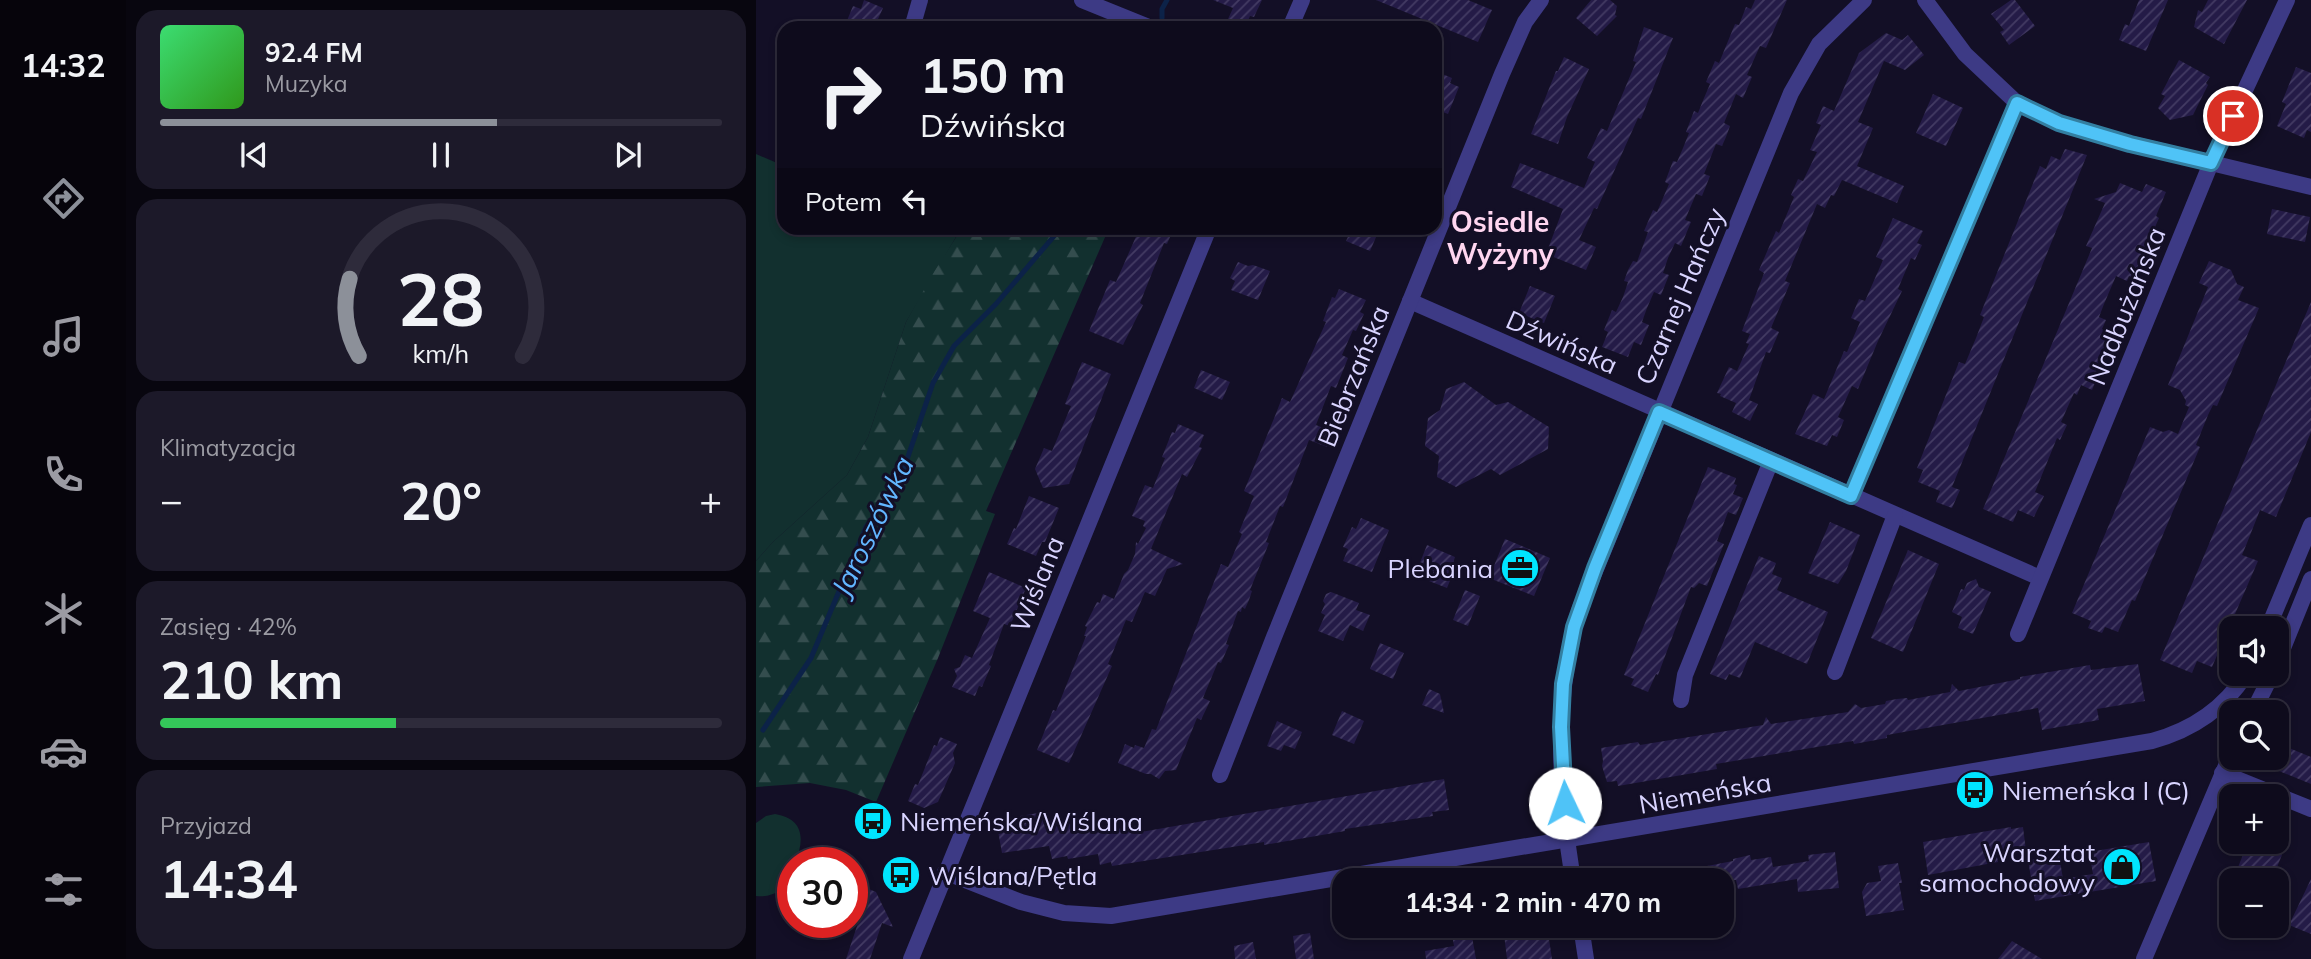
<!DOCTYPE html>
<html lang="pl">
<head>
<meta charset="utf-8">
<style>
	body { margin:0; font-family:Mulish,sans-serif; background:#1c1929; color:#f1f3f6; height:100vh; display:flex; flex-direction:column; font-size:26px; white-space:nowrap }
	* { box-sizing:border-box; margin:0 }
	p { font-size:23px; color:#9b9ba3 }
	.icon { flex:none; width:38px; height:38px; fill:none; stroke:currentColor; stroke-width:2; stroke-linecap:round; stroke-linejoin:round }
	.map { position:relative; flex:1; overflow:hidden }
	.sheet { display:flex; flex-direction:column; gap:10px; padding:10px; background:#08060f; width:630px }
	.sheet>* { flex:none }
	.banner { position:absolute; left:21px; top:21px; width:665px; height:214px; border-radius:21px; box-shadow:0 4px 10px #0003,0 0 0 2px #2e2b3b; background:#0e0b1c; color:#f1f3f6; overflow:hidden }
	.tools { position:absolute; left:1463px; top:616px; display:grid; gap:14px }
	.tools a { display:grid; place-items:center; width:70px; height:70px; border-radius:14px; background:#0e0b1c; box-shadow:0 4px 10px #0003,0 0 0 2px #2e2b3b; font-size:35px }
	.speed { position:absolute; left:21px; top:847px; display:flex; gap:14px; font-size:35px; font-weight:700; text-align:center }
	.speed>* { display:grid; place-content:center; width:91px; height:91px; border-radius:50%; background:#0e0b1c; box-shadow:0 4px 10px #0003,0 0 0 2px #2e2b3b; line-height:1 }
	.speed .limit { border:10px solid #d22; background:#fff; color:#111 }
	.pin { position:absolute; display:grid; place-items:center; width:60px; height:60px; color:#fff; margin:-30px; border:4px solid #fff; border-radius:50%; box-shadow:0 2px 7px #0007 }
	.me { position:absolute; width:77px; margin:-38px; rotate:357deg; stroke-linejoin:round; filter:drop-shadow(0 0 5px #0008) }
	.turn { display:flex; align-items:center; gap:24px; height:147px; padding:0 28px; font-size:32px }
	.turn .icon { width:91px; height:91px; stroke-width:2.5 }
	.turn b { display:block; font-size:49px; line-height:60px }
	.then { display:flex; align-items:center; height:66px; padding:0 28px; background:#0003; gap:14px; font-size:26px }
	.big { font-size:52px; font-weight:700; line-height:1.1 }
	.sheet .widget { flex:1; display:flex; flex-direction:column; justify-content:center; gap:10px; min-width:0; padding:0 24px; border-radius:21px; background:#1c1929 }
	.sheet .dial { align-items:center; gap:0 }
	.dial svg { height:182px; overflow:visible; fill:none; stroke:#2e2b3b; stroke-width:7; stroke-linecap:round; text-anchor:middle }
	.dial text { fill:#f1f3f6; stroke:none }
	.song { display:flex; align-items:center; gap:21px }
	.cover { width:84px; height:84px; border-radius:10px; background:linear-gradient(135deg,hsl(140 70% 55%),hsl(110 70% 35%)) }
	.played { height:7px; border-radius:4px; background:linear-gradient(90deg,#8c9099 60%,#2e2b3b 60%) }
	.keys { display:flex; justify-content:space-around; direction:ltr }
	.heat { display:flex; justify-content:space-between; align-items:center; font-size:38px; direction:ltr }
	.charge { height:10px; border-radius:5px; background:linear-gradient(90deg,#34c759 42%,#2e2b3b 0) }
	.trip { position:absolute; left:576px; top:868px; width:402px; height:70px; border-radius:21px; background:#0e0b1c; box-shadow:0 4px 10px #0003,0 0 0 2px #2e2b3b; font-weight:700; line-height:70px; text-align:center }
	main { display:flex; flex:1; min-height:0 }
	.tab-bar { display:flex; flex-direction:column; width:126px; justify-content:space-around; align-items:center; background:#06040b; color:#9b9ba3 }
	.tab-bar .icon { width:49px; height:49px }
	.tab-bar .on { color:#8c9099 }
	.tab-bar b { font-size:32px; color:#f1f3f6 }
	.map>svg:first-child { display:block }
</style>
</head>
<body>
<main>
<nav class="tab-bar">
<b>14:32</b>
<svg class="icon on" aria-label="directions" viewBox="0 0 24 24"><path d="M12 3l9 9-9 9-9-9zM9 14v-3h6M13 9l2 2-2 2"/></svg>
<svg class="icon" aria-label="music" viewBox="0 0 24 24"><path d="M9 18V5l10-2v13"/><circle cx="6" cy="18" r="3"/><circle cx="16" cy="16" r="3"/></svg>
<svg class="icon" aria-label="phone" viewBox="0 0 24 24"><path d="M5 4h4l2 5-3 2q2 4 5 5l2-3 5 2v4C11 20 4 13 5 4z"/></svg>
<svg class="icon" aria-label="climate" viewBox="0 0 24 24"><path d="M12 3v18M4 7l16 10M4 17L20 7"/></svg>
<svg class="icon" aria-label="car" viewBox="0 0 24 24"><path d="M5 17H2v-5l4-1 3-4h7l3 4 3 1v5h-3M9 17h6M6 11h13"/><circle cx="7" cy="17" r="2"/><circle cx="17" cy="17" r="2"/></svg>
<svg class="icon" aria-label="filters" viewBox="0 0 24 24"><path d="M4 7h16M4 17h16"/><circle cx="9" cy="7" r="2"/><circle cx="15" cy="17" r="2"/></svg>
</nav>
<section class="sheet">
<div class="widget">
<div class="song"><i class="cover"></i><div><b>92.4 FM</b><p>Muzyka</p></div></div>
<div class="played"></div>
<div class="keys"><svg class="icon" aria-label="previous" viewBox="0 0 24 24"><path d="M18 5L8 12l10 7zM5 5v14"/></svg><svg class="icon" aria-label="pause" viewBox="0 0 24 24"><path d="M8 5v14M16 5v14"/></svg><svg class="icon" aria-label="next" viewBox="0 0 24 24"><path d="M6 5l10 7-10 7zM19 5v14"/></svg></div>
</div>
<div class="widget dial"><svg viewBox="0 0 100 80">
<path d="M14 69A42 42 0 1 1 86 69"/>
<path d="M14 69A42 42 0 0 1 10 35" stroke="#8c9099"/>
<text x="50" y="56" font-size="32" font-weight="700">28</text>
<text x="50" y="72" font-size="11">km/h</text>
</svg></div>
<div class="widget"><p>Klimatyzacja</p>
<div class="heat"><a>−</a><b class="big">20°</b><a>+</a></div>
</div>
<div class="widget"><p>Zasięg · 42%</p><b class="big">210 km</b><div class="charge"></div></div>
<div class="widget"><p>Przyjazd</p><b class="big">14:34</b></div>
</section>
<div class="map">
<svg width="1555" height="959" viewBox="0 0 1555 959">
	<defs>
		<pattern id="forest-firs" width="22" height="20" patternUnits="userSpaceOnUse" patternTransform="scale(1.75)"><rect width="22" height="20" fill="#12302f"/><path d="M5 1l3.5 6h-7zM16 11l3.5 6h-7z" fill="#344d4e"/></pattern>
		<pattern id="building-hatch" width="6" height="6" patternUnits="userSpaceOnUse" patternTransform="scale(1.75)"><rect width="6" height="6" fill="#241b47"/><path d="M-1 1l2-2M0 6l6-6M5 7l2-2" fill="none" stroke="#433b63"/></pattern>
	</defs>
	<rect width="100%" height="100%" fill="#130f26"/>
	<g fill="#12302f">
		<path d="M0,154L28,166V228H178L200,237L150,322L112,437L91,475L17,542L0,561Z"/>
		<path d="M19,814C48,819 49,839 39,863H37C36,883 21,899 0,896V823L10,816Z"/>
	</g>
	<path fill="url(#forest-firs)" d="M206,228H353L230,511L239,514L182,658L120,802L90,790L54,783L0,787V561L17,542L91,475L112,437L150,322L178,272Z"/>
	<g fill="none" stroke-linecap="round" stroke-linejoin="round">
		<g stroke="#0c2248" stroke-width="5">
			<path d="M406,18V9L411,0"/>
			<path d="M7,730L55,658L110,527L144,480L177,383L198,346L240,304L305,228"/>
		</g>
	</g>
	<g fill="url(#building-hatch)">
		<path d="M108,0L127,8L118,28H88L97,6L105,9Z"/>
		<path d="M457,0H506L498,17L494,16L489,28H468L477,8Z"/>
		<path d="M620,0H712L736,10L722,42Z"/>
		<path d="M835,0H854L861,6L859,15L861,16L841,36L820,18Z"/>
		<path d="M999,0H1031L1010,48L1004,46L991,75L996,77L987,98L980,94L968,123L974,126L970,137L966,146L960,144L948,174L954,176L946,196L940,194L929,220L935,222L925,246L919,243L912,258L907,273L913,275L905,295L898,292L891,308L886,322L893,325L885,345L878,342L872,357L846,347L852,332L848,330L856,310L860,312L867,297L872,282L868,281L872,270L877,261L881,262L892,232L888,231L897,210L901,212L913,184L909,182L917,161L921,162L927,148L933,133L930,132L938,111L942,113L948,98L954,84L950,82L959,61L963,63L979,24L983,25L990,7L995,9Z"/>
		<path d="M1255,0H1259L1279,26L1253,45L1244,32L1248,30L1235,14Z"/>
		<path d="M1383,0H1412L1390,51L1363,40L1369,24L1373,26Z"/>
		<path d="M1452,0H1491L1468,44L1438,27L1442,10L1446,12Z"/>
		<path d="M888,27L917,38L885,119L882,118L841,209L838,208L823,240L840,247L830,270L790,254L807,209L755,187L764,163L828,188L839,162L831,158L845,128L851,131L880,62L877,61Z"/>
		<path d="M1130,33L1146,40L1152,35L1168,55L1149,70L1128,61L1102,122L1117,128L1101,166L1148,186L1141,203L1086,180L1078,196L1075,195L1069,208L1061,204L1029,281L1034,283L1015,328L1023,332L1014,353L1010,352L993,400L1002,404L994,421L976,412L980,403L964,396L965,394L961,393L973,367L981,371L993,344L990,343L994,334L986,331L1008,273L1003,270L1020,231L1023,233L1038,197L1035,195L1042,179L1047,181L1061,152L1054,150L1065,125L1060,123L1067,106L1078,111L1103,53Z"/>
		<path d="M808,57L833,69L811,117L802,144L775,134L800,71H802Z"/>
		<path d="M1423,60L1454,77L1450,83L1452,85L1437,115L1414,120L1402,108L1409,96L1405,94Z"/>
		<path d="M1540,67L1555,73V132L1551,130L1548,138L1521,126L1530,104L1526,102Z"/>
		<path d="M679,71L696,78L694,83L703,87L692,114L684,111L681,120H679Z"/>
		<path d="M1177,94L1207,108L1190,146L1160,133Z"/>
		<path d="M1309,149L1331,155L1196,487L1204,490L1196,508L1180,502L1184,491L1162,482L1167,470L1161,468L1203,362L1209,364L1220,338L1228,317L1224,315L1284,166L1290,169L1295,156L1304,160Z"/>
		<path d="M1364,183L1386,192L1390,184L1410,192L1400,216L1403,218L1377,278L1373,276L1371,281L1360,276L1348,304L1343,317L1350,320L1346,329L1359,335L1336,390L1325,385L1321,395L1318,393L1305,422L1311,425L1304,440L1301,438L1279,492L1288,496L1278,517L1262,510L1257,522L1227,509L1336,248L1330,246L1349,203L1338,199L1360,192Z"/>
		<path d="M1516,209L1554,217L1549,242L1511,234Z"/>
		<path d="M1137,218L1167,231L1161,243L1166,245L1159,260L1155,258L1142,289L1146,291L1122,341L1102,389L1096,386L1082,417L1088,420L1081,437L1076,435L1071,446L1039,434L1057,394L1068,399L1088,351L1091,352L1104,322L1095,318L1103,299L1109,301L1127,260L1120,257Z"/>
		<path d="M372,228H418L411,244L408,243L384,303L387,305L367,345L333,331L354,280L360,282L382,232Z"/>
		<path d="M596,228H624L614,251L590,241Z"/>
		<path d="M1453,261L1475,270L1481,284L1488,287L1482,300L1503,308L1461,406L1457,405L1452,415L1440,445L1444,447L1379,601L1376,600L1362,632L1349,627L1346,633L1332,628L1335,621L1316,613L1394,427L1407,432L1413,430L1422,434L1433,407L1429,405L1430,401L1424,390L1412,385L1452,287L1443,283Z"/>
		<path d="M482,262L492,266L497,265L514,271L502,300L475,290L479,281L474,278Z"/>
		<path d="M774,286L799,296L788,323L763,313Z"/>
		<path d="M583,289L610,300L604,312L608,314L600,331L597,330L586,355L592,358L580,388L575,386L560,425L577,432L571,447L553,440L527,507L524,506L510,542L513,543L494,590L496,591L493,600L489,609L486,607L485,612L482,611L470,644L473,645L465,663L462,662L447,698L454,701L445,720L441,718L420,770L409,771L403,779L395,774H390L362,763L369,744L378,748L379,745L388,748L396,729L400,730L465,564L472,567L486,534L483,532L498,496L488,491L519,416L526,398L534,402L570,322L567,321L576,297L579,298Z"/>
		<path d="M1555,302V432L1520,517L1504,510L1491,543L1486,555L1502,561L1456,667L1441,661L1436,673L1404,660Z"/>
		<path d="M326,362L355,374L313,484L287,488L279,469L288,448L296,451L315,406L309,404Z"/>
		<path d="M445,370L474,382L466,400L438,388Z"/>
		<path d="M708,382L740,405L752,402L793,427L792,449L744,475L735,469L700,487L681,477L683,456L669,446L672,418L684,410L690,389Z"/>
		<path d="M422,424L448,435L443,447L446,448L431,477L426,474L395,549L427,564L411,569L399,596L389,592L376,622L370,620L352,664L356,666L313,763L281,750L297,710L300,711L330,636H328L331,627L329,626L341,602L344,603L347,594L358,599L368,574L372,570L379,554L380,542L382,544L390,528L387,526L389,521L376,516L389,485L397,488L409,458L406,457L416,432L419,433Z"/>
		<path d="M952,467L980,478L978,484L981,485L977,494L987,498L980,515L972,512L961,541L968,544L951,586L943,583L938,588L935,587L902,675L900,674L892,692L875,685L878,679L868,675Z"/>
		<path d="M273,496L303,508L289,542H286L280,556L251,544L258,528L260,529Z"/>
		<path d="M605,518L633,530L616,572L587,561L592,549L587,547L596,527L600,529Z"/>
		<path d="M1074,522L1104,535L1090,571L1082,584L1052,573Z"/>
		<path d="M749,539L794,558L778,596L733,578Z"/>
		<path d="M671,545L699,557L695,569L698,571L691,588L673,581L678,571L663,565Z"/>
		<path d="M1152,550L1183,564L1147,652L1115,638Z"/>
		<path d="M1003,556L1020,563L1016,574L1026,578L1021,590L1072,612L1051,664L999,642L984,678L973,674L970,680L954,674Z"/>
		<path d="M233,572L270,588L254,626L248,624L233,665L235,666L226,687L223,686L219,696L196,687L201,676L198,669L204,667L209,655L216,658L234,618L217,611Z"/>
		<path d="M1220,579L1223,587L1235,592L1217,634L1202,628L1206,617L1196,612L1205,589L1208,590L1211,583Z"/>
		<path d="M709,590L724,596L712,626L697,620Z"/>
		<path d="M575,592L603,603L600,610L614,615L607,631L594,625L587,641L562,631L569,615L565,613L569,604L567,601L570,594Z"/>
		<path d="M624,643L648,653L637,679L614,669Z"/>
		<path d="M1382,664L1389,701L1341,709L1343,720L1286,730L1282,708L1131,735V738L1098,744L1097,741L960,764L961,769L862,786L861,781L851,782L846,766L847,761L845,748L882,742L884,745L1007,725L1010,717L1015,724L1092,712L1099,704L1105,708L1129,704L1130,701L1141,699L1151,698L1152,700L1194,692L1196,684L1203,691L1264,679V677L1334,665L1335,670Z"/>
		<path d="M673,689L684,694L688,713L666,705Z"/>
		<path d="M586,711L608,721L598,744L576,735Z"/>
		<path d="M521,721L546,732L539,749L528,745L525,751L511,746Z"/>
		<path d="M184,737L201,744L197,753L199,763L182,802L168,808L152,801L159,784L162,785L178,745L181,746Z"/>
		<path d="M1533,748L1555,757V784L1523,771L1526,764L1523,757L1530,755Z"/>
		<path d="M688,779L693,810L676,812L677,816L589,829V831L508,845V842L356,866L355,862L344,865L342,854L312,859L311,856L296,859L293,846L246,853L240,820L288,812L290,828L336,820L338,833L384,825L385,832Z"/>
		<path d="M1255,827V829L1267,827L1270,851L1241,856L1242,862L1172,875L1167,842Z"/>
		<path d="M1393,842L1400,881L1279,901L1272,860L1303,855L1307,879L1337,874L1333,852Z"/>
		<path d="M1492,842H1531L1516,880H1477Z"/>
		<path d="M1079,852L1083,888L1042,892L1041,879L982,889L980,880H948L946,867L977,861V859L994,855L995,860L1015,857L1017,867L1053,861L1052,855Z"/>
		<path d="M1142,863L1146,883H1143L1148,910L1110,916L1106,892L1111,883L1125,881L1122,866Z"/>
		<path d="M1555,879V934L1533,925Z"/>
		<path d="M101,884L120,892L137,927L126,923L114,959H90L105,914L96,911V894Z"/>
		<path d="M747,926H791L796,959H751Z"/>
		<path d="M715,931L720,959H670L669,951L698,946L696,935Z"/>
		<path d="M554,933L558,959H540L537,936Z"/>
		<path d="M1256,941L1286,959H1242Z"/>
		<path d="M497,942L500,959H479L478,946Z"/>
	</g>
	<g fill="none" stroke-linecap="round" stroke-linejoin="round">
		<g stroke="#3d3a85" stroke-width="16">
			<path d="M326,0L395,28"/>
			<path d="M1169,0L1209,54L1261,103L1303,123L1360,140L1555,187"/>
			<path d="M156,28L164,0"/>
			<path d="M534,28L546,0"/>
			<path d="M654,301L1284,578"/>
			<path d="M1095,496L1261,103"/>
			<path d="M1512,628L1555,525"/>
			<path d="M1262,634L1455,163L1531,0"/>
			<path d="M1521,663L1555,579"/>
			<path d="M1079,672L1139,515"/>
			<path d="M925,700L929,675L1015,461"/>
			<path d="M1497,712L1516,674"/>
			<path d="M1466,773L1555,809"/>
			<path d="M464,775L518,637L746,74L769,22L785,0"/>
			<path d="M189,872L265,902L308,913L355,916L1396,741C1436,730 1468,709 1490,674"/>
			<path d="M817,880C803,794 797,692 824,608L1035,93L1063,44L1108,0"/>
			<path d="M825,926L830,959"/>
			<path d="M155,959L453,228"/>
			<path d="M1388,959L1475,754"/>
		</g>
	</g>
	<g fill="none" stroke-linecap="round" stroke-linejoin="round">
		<g stroke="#337fa1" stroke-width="18">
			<path id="route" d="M809,803L805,727L807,684L818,627L839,568L903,412L1095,496L1261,103L1303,123L1374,144L1455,163L1477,116"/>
		</g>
		<use href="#route" stroke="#4fc3f7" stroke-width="12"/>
	</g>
	<defs>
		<g id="office-disc" transform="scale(2.0125)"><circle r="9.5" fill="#00e5ff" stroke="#130f26"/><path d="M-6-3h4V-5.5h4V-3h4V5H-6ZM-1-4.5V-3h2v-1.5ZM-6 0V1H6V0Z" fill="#111"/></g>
		<g id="bus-disc" transform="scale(2.0125)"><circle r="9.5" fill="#00e5ff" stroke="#130f26"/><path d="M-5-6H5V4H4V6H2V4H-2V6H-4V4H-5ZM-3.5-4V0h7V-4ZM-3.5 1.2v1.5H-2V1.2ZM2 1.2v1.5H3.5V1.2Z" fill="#111"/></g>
		<g id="shop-disc" transform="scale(2.0125)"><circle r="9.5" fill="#00e5ff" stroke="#130f26"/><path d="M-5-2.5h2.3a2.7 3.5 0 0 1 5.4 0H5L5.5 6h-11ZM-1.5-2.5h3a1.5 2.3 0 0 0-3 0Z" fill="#111"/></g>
	</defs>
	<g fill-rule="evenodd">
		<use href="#office-disc" x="764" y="568"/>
		<use href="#bus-disc" x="1219" y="790"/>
		<use href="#bus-disc" x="117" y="821"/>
		<use href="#shop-disc" x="1366" y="867"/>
		<use href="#bus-disc" x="145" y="875"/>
	</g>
	<g text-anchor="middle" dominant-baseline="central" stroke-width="6" stroke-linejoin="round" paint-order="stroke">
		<g font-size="26" fill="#d9d4ff" stroke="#130f26">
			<text transform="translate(924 296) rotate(-67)">Czarnej Hańczy</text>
			<text transform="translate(1370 306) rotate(-68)">Nadbużańska</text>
			<text transform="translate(806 342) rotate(24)">Dźwińska</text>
			<text transform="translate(597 376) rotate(-68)">Biebrzańska</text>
			<text transform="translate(281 584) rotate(-68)">Wiślana</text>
			<text transform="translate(949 793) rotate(-10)">Niemeńska</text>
		</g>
		<g font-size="26" fill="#d9d4ff" stroke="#130f26" text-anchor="start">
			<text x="737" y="568" text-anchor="end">Plebania</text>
			<text x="1246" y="790">Niemeńska I (C)</text>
			<text x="144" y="821">Niemeńska/Wiślana</text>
			<text x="1339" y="852" text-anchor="end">Warsztat<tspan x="1339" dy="30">samochodowy</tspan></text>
			<text x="172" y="875">Wiślana/Pętla</text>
		</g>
		<g font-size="28" font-weight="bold" fill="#ffd6f0" stroke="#130f26">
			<text x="744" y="221">Osiedle<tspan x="744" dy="32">Wyżyny</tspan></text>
		</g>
		<g font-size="28" font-style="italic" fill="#62b6ff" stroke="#130f26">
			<text transform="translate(116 526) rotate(-64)">Jaroszówka</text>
		</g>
	</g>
</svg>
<div class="tools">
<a><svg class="icon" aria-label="sound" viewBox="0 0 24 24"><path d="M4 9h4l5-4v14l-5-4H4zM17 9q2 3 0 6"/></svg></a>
<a><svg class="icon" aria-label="search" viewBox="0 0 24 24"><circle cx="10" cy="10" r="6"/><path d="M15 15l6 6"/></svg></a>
<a>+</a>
<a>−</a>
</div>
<div class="speed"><div class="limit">30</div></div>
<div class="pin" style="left:1477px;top:116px;background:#d93025"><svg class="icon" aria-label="arrive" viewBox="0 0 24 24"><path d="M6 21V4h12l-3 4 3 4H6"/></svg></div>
<svg class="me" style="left:809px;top:803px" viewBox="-20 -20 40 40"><circle r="19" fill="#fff"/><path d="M0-13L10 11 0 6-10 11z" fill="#4fc3f7"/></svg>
<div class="trip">14:34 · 2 min · 470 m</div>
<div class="banner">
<div class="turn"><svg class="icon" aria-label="right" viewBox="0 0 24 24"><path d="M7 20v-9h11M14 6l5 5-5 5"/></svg><div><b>150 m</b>Dźwińska</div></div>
<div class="then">Potem<svg class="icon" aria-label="left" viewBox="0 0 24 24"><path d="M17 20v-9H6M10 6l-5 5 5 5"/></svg></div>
</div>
</div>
</main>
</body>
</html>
